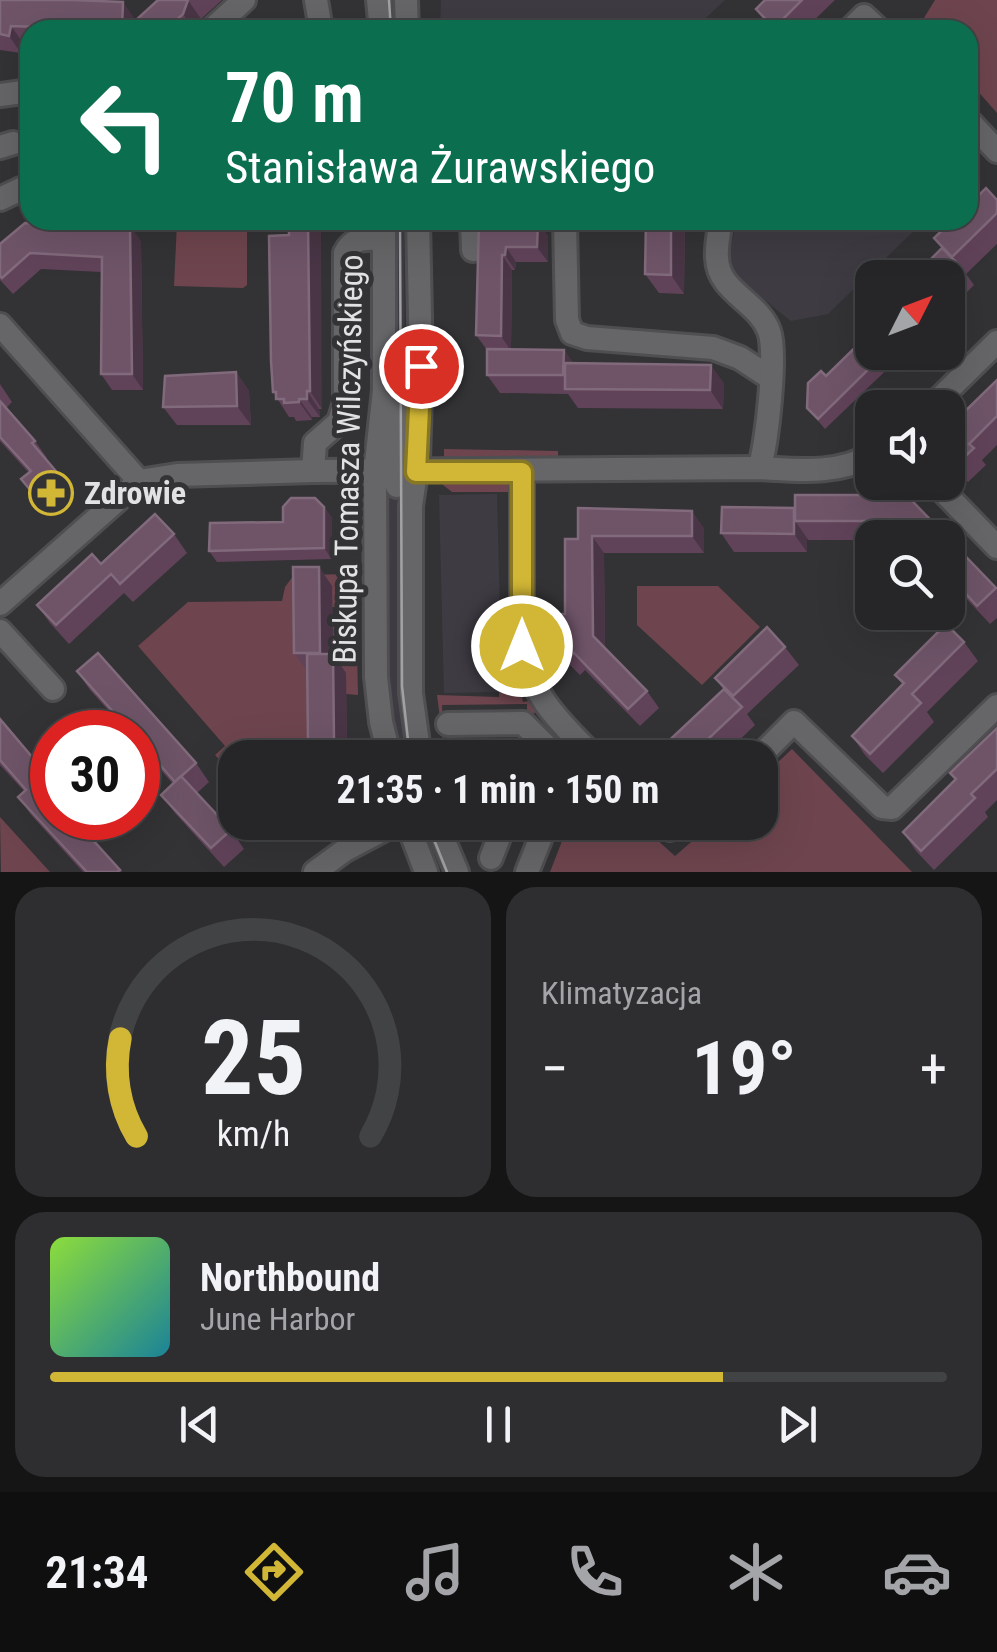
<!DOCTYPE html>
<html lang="pl">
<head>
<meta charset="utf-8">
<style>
	body { margin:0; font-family:"Roboto Condensed",sans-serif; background:#2e2e30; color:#f1f3f6; height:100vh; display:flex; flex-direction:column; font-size:38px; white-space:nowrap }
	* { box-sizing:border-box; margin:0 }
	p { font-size:32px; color:#a4a5a8 }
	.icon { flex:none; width:55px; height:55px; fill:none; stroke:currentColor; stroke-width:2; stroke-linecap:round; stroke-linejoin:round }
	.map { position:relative; height:872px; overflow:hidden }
	.sheet { display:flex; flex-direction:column; gap:15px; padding:15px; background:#151516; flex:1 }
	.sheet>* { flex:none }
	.hud { position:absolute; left:20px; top:20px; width:958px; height:210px; border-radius:30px; box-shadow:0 10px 40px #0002,0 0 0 2px #424345; background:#0b6e4f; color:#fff; overflow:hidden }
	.needle { width:65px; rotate:48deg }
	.fabs { position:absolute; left:855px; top:260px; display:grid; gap:20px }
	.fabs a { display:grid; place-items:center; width:110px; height:110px; border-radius:20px; background:#262628; box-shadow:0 10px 40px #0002,0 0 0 2px #424345; font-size:50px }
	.speed { position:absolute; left:30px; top:710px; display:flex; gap:20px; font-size:50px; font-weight:700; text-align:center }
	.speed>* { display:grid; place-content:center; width:130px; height:130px; border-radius:50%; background:#262628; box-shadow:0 10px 40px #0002,0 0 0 2px #424345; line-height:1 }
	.speed .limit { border:15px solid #d22; background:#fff; color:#111 }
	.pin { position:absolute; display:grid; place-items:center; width:85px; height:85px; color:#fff; margin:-42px; border:5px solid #fff; border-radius:50%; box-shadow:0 2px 10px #0007 }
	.me { position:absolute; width:110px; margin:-55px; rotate:0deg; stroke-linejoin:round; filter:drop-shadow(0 0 8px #0008) }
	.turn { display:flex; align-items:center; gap:35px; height:210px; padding:0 40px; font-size:45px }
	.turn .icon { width:130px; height:130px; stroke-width:2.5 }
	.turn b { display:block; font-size:70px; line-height:85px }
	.big { font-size:75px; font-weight:700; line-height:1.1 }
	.sheet .widget { flex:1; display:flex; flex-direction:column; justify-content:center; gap:15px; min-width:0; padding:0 35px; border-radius:30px; background:#2e2e30 }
	.sheet .dial { align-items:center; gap:0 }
	.dial svg { height:260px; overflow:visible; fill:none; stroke:#424345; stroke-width:7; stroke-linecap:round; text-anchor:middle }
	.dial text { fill:#f1f3f6; stroke:none }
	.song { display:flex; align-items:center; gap:30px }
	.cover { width:120px; height:120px; border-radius:15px; background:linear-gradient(135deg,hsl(90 70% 55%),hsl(190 70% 35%)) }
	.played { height:10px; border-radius:5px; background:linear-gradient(90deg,#d2b736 75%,#424345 75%) }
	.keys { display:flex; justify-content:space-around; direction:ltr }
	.heat { display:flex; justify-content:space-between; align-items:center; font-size:55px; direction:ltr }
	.sheet .tiles { flex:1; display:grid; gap:15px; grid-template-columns:1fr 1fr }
	.widget:last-child { grid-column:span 2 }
	.trip { position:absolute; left:218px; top:740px; width:560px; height:100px; border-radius:30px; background:#262628; box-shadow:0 10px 40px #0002,0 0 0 2px #424345; font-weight:700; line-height:100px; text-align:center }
	.menu { display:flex; height:160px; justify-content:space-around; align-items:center; background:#0f0f10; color:#a4a5a8 }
	.menu .icon { width:70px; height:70px }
	.menu .active { color:#d2b736 }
	.menu b { font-size:45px; color:#f1f3f6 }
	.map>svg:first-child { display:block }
</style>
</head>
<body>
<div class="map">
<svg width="997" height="872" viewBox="0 0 997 872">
	<rect width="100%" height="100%" fill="#333235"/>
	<g fill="#3f3b43">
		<path d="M441,0H725L693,30H440Z"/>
		<path d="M388,220H404L405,394L388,453Z"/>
		<path d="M736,220H925L828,314L791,321L727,270Z"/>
		<path d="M406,486L415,757H396L390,681L388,488Z"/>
		<path d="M497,494L502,692L444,693L439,495Z"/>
	</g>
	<g fill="#6e454e">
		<path d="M935,0H997V113L968,80V30H922L919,26Z"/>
		<path d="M177,222L244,223L247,227V285L243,288L174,286Z"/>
		<path d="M444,449L558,451V465L444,463Z"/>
		<path d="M499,481L509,484L514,492H452L443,485V482Z"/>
		<path d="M357,574V608L332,607L321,757L235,758V778L215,755L225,746L138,646L188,602L282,601L285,587L294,575Z"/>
		<path d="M637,586H718L760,627L702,685L637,625Z"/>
		<path d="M333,614H357V644L333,643Z"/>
		<path d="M333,650H357L358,695L346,694L333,673Z"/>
		<path d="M499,692L522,697L523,702L533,700L535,713L527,716V704L442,705L445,757L437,695L499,697Z"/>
		<path d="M792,749L912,872H550L569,823H650L660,833L655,838L675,856L713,823L760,822V779Z"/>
		<path d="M0,817L50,872H1Z"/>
	</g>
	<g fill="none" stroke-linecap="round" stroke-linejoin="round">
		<g stroke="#4f4e50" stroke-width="28">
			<g id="minor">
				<path d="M316,0L321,30"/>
				<path d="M378,0L381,30"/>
				<path d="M406,0L407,30"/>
				<path d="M211,30L244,0"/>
				<path d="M850,30L864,16L879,30"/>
				<path d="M0,95L30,91"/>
				<path d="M968,120L997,151"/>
				<path d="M0,147L13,143"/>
				<path d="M0,199L21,189L30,197"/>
				<path d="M384,220V390L375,472L376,677L381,722L390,758"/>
				<path d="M418,220L421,365L418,459L411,506V693L420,758"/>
				<path d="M472,220L473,250"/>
				<path d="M565,220L567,320L572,333L587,338L713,348L740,358L769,377"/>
				<path d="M721,220C719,232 716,246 717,258C718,292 758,301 769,331C777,352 767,447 759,468"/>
				<path d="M0,325L139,481"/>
				<path d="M397,383V486"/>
				<path d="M930,408L997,342"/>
				<path d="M313,471L315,443L339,422L345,402V253C353,236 368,239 384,239"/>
				<path d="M522,472V646C533,699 558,720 595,758"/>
				<path d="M934,482L997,547"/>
				<path d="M0,604L139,481L177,475L313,471L759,468C798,470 837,475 872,455"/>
				<path d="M0,631L53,689"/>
				<path d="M448,724L523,723L558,758"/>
				<path d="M758,758L794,722L882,807L892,808L997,706"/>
				<path d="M407,822L426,872"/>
				<path d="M436,822L457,872"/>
				<path d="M659,822L670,829L692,822"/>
				<path d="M491,858L505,822"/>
				<path d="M315,872L345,850L398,822"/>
				<path d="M527,872L547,822"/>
			</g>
		</g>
		<use href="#minor" stroke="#666568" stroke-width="22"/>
		<g stroke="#a2a1a3" stroke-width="2.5">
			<path d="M389,0L391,30"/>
			<path d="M400,220L402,686L410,758"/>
			<path d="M427,822L447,872"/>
		</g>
	</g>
	<g fill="#614359">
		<path d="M0,0L135,19L134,30H30V43H23L21,53L0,50Z"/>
		<path d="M158,0H222L201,19L197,30H143L136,20Z"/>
		<path d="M765,0H835L804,30H772L756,9Z"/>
		<path d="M997,200V244L966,274L974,285L948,311V278L942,249L934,238Z"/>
		<path d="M544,220L543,230L548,236V262H516L515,270H512L511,349L564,350L573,363L724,383L723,409L578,408L568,394L500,393L487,375V350L476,335L479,221Z"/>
		<path d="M871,220H894L882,231Z"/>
		<path d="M685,222L684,294L659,293L645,274Z"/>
		<path d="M269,236L322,409H319L320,417H312V420L296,421L294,417H289L273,392Z"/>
		<path d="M141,241L143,390H112L101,374V272L41,269L13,294L0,280V244Z"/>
		<path d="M872,352H900L902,355L825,429L807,408L826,376Z"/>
		<path d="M236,372L249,391L251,425H177L163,407Z"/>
		<path d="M997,380V445L982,460L986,465L968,482L948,462V421L951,425Z"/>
		<path d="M0,384L12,402L6,408L35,441L47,458L46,459L73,494L50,515L21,479L29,473L0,441Z"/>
		<path d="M895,483L997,589V618L990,624L948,579V538H872V540H808L807,538V552H734L721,533L794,508L881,495Z"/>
		<path d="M324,507L332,518V559L217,562L209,551Z"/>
		<path d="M578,508L704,528V553H604L605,648L647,691L659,708L640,726L585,670L580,675L568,663L556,646L565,614L578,539Z"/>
		<path d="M174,534L187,553L133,602L124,593L69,644L50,623L37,605L101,564Z"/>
		<path d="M319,567L332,586L333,654L346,673L347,758H319L308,741L307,671L294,653Z"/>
		<path d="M964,642L978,661L927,712L934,722L883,773L865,755L852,736L903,685L895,675Z"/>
		<path d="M785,647L799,665L747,714L755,725L721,758H668L661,748L723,689L715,678Z"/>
		<path d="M77,671L196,763L209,782L197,793L231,830L244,849L224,867L175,813L161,795L173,784L138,744V732H128L90,690Z"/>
		<path d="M0,719L52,782V794L122,872H83L32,816L18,797L24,791L0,765Z"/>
		<path d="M997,728V800L985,812L988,817L934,870L916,851L903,832L955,780L950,773Z"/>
	</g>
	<g fill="#493545">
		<path d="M188,0L201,19L197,30H194L183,14Z"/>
		<path d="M123,2L135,19L134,30H122Z"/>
		<path d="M11,26L23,43L21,53L9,36Z"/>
		<path d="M308,220H321L322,409L310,391Z"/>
		<path d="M533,220H544L543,230L548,236V262L537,247Z"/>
		<path d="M671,220H683L685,222L684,294L671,275Z"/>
		<path d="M130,225L141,241L143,390L132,374Z"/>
		<path d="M506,247L516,262L515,270L505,255Z"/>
		<path d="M502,255L512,270L511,351L501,336Z"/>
		<path d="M564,350L577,369L573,389L563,375Z"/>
		<path d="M711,365L724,383L723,409L710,390Z"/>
		<path d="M236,372L249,391L251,425L237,406Z"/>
		<path d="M307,391L319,409L320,417L307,399Z"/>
		<path d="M299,399L312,417V420L299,402Z"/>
		<path d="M324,507L332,518V559L324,548Z"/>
		<path d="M794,508L795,521L807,538V552L794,534Z"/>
		<path d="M692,511L704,528V553L692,536Z"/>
		<path d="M592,536L604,553L605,653L593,636Z"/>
		<path d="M319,567L332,586L333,654L346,673L347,758L334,740L320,653Z"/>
	</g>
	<g fill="#6f5468" stroke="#816a7b" stroke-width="2.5">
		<path d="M0,0H73L123,2L122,30L11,26L9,36L0,34Z"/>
		<path d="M158,0H188L183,14L166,30H145L136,20Z"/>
		<path d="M765,0H802L774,28L756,9Z"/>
		<path d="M986,188L997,200V213L952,257L934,238L953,220H968V206Z"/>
		<path d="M289,220H308L310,391H307V399H299V402L284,403V399H276V392H273L271,361L269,236L289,235Z"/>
		<path d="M533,220V222H538L537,247H506L505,255H502L501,336L476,335L479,221Z"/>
		<path d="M646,220H671V275L645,274Z"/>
		<path d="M25,223L130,225L132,374H101L102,257L30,253L2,278L0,276V244Z"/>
		<path d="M942,248L961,267L948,280V278H912Z"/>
		<path d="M872,331V352H886L818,419L807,408L808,383L821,371L826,376Z"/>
		<path d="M487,349L564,350L563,375H487Z"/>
		<path d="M565,363L711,365L710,390L565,389Z"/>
		<path d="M236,372L237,406L163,407L165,376Z"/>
		<path d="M997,380V416L969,444L974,448L956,465L948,457V421L951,425Z"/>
		<path d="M0,401L35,441L32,443L61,477L37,498L21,479L31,471L0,437Z"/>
		<path d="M895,483L996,588L977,606L948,574V538H902L886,521H795V495H881Z"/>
		<path d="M291,498H315L324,507V548L209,551L210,523L283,522V507Z"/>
		<path d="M722,507L794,508V534L721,533Z"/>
		<path d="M578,508L692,511V536H592L593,636L647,691L628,709L574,653L568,658L556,646L557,614H565V539H578Z"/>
		<path d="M155,514L174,534L120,584L111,574L56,625L37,605L92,554L101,564Z"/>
		<path d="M293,567H319L320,653H294Z"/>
		<path d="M946,624L964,642L912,694L921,703L870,754L852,736L904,683L895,675Z"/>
		<path d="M767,627L785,647L733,696L715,678Z"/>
		<path d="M98,653L196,763L175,782L138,740V732H131L77,671Z"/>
		<path d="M307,654H333L334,740L308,741Z"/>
		<path d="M724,689L742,707L688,758H670L661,748Z"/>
		<path d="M0,719L44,771L36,777L52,795V818H73L120,870L117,872H87L18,797L26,790L0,760Z"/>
		<path d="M997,728V769L971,794L975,798L921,851L903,832L956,779L950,773Z"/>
		<path d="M181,776L231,830L211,848L161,795Z"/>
	</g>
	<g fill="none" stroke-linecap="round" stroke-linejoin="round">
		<g stroke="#887723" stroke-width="25">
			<path id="route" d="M421,366L416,472H522V646"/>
		</g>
		<use href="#route" stroke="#d2b736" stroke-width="18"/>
	</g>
	<defs>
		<g id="pharmacy-ring" transform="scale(2.25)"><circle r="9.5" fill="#333235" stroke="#d2b736" stroke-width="1.5"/><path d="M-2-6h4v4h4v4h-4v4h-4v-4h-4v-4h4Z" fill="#d2b736"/></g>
	</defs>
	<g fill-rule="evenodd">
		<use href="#pharmacy-ring" x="51" y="493"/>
	</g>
	<g text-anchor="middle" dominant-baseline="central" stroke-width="10" stroke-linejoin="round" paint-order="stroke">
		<g font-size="32" fill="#e2e1e3" stroke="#333235">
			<text transform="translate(348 459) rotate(-89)">Biskupa Tomasza Wilczyńskiego</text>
		</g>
		<g font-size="32" font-weight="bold" fill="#e2e1e3" stroke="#333235" text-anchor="start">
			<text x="84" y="493">Zdrowie</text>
		</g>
	</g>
</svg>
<div class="fabs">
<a><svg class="needle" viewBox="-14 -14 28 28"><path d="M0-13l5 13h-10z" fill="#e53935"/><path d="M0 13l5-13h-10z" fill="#a4a5a8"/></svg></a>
<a><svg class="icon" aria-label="sound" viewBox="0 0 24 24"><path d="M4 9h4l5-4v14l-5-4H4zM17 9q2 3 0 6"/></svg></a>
<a><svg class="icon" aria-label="search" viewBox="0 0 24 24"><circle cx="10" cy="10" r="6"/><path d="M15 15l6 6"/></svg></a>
</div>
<div class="speed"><div class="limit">30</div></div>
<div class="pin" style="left:421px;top:366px;background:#d93025"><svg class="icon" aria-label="arrive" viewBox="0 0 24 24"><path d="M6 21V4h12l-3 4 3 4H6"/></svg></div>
<svg class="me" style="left:522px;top:646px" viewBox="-20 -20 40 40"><circle r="17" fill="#d2b736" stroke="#fff" stroke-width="3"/><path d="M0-11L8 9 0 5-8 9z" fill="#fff"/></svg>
<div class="trip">21:35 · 1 min · 150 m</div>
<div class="hud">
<div class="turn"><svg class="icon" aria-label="left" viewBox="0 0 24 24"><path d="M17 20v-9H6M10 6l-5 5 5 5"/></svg><div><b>70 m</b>Stanisława Żurawskiego</div></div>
</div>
</div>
<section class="sheet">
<div class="tiles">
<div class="widget dial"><svg viewBox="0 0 100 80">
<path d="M14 69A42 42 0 1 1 86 69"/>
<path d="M14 69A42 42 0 0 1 9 39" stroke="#d2b736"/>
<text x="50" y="56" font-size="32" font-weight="700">25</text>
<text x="50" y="72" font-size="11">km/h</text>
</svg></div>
<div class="widget"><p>Klimatyzacja</p>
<div class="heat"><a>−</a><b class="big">19°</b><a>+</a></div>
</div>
<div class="widget">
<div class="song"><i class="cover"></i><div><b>Northbound</b><p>June Harbor</p></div></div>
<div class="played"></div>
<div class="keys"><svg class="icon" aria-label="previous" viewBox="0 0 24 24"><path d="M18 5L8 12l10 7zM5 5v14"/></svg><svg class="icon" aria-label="pause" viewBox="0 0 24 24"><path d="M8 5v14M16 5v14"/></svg><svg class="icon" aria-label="next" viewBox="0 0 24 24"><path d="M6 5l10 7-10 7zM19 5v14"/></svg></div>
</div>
</div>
</section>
<nav class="menu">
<b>21:34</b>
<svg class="icon active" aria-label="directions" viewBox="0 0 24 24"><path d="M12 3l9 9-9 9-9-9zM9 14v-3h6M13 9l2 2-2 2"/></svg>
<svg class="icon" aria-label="music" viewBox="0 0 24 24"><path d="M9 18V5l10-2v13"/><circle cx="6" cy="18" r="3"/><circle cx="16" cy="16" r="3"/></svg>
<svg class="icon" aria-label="phone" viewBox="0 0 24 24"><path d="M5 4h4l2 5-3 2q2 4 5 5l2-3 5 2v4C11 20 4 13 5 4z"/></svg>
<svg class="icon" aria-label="climate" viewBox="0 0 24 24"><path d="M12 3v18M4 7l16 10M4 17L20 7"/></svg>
<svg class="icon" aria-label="car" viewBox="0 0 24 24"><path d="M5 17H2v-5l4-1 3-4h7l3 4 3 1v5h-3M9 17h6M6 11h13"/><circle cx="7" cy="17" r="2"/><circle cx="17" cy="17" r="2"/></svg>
</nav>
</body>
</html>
